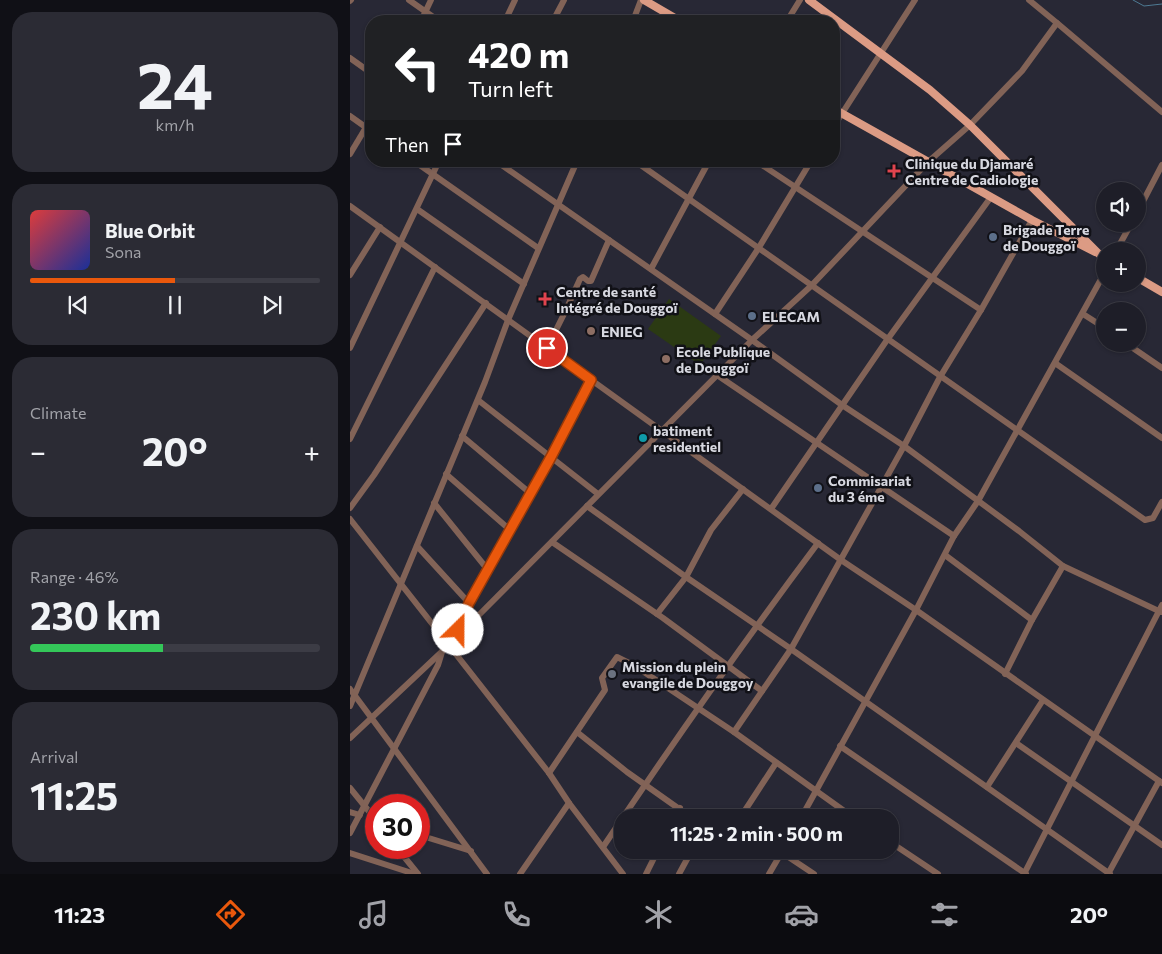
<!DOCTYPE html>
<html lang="en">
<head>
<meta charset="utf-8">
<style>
	body { margin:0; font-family:Commissioner,sans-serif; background:#2b2b34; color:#f1f3f6; height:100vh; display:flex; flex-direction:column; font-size:19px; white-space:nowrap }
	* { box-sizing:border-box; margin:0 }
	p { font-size:16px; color:#a1a2a8 }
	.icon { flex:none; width:28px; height:28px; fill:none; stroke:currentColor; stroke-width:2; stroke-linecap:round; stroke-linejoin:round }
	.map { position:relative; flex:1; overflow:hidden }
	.panel { display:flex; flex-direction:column; gap:12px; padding:12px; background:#101016; width:350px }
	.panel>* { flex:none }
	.hud { position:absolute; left:15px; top:15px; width:475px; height:152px; border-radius:20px; box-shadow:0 1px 4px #0004,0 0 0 1px #3c3c45; background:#202124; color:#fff; overflow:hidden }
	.fabs { position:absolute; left:746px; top:182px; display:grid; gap:10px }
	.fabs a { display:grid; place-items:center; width:50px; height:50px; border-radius:50%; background:#1e1e28; box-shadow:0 1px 4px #0004,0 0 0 1px #3c3c45; font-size:25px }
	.speed { position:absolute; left:15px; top:794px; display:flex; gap:10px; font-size:25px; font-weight:700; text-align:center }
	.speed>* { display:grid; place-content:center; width:65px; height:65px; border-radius:50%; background:#1e1e28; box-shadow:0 1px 4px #0004,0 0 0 1px #3c3c45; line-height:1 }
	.speed .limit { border:8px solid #d22; background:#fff; color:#111 }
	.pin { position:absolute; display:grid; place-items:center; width:42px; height:42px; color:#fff; margin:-21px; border:2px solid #fff; border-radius:50%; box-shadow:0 1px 5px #0007 }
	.me { position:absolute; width:55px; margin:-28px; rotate:23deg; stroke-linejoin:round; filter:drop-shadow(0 0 4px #0008) }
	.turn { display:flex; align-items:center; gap:18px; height:105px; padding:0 20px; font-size:22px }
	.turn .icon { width:65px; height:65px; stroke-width:2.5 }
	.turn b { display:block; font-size:35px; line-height:42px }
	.then { display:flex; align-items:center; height:48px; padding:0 20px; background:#0003; gap:10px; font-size:19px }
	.big { font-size:38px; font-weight:700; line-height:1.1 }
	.panel .card { flex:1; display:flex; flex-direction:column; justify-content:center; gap:8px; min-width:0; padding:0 18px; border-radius:20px; background:#2b2b34 }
	.panel .dial { align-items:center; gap:0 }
	.dial b { font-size:65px; line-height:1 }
	.song { display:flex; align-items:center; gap:15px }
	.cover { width:60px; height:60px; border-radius:8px; background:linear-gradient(135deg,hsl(0 70% 55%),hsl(230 70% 35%)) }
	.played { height:5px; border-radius:2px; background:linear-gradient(90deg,#ea580c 50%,#3c3c45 50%) }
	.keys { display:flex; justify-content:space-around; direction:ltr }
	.heat { display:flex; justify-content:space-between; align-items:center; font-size:28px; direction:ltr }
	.charge { height:8px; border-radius:4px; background:linear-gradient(90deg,#34c759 46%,#3c3c45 0) }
	.trip { position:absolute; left:264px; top:809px; width:285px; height:50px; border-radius:20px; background:#1e1e28; box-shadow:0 1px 4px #0004,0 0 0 1px #3c3c45; font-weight:700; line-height:50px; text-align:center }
	.dock { display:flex; height:80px; justify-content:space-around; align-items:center; background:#0c0c10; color:#a1a2a8 }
	.dock .icon { width:35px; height:35px }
	.dock .current { color:#ea580c }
	.dock b { font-size:22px; color:#f1f3f6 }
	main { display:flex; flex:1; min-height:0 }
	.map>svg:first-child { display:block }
</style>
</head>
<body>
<main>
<section class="panel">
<div class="card dial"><b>24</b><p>km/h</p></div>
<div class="card">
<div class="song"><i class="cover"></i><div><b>Blue Orbit</b><p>Sona</p></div></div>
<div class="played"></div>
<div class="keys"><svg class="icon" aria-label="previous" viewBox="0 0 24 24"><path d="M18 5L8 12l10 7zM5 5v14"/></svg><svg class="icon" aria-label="pause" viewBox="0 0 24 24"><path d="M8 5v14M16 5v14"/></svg><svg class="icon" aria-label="next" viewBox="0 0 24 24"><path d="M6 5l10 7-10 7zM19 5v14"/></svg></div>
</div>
<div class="card"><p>Climate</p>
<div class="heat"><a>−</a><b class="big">20°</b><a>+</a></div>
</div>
<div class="card"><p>Range · 46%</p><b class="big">230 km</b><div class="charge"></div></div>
<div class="card"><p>Arrival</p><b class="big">11:25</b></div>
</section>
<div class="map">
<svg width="812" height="874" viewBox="0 0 812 874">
	<rect width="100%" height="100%" fill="#282835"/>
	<path fill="#2b3a13" d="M319,299L371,336L350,365L298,329Z"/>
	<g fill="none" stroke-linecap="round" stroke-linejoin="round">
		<path stroke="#4e7a93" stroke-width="1" d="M783,0L794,6L812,4"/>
		<g stroke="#826357" stroke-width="6">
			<path d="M59,0L89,21"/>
			<path d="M0,1L1,0"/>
			<path d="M71,21L81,0"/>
			<path d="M155,21L165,0"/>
			<path d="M203,21L214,0"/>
			<path d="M283,21L291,0"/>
			<path d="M437,21L450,0"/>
			<path d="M707,23L812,112"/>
			<path d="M0,58L21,73"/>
			<path d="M0,116L21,131"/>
			<path d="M484,126L565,0"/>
			<path d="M0,154L21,119"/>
			<path d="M64,161L188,248"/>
			<path d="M146,161L402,340L492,405L554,446L669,531L713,566L682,620L655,674"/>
			<path d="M285,161L795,520L803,518L812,502"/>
			<path d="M406,161L631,310"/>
			<path d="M0,206L491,560L566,610L812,783"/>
			<path d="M67,209L174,284"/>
			<path d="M788,211L812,165"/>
			<path d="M682,220L631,310L590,377L554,446L441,649L760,874"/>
			<path d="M766,251L781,224"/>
			<path d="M301,269L359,161"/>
			<path d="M0,275L30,227"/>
			<path d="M365,314L408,249L461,161"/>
			<path d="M733,314L755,328"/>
			<path d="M777,344L812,368"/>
			<path d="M0,348L89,161"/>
			<path d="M197,348L215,312L230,279L233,277L238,281H241L259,240"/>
			<path d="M705,363L812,438"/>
			<path d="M367,375L604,536"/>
			<path d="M128,400L248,494"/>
			<path d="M112,436L180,493"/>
			<path d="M0,439L85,267"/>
			<path d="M96,474L159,529"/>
			<path d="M84,503L138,570"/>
			<path d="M237,506L336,577L441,649L384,732L504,818"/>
			<path d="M0,508L24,475L136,303"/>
			<path d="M421,509L537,340L641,197"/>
			<path d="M0,519L199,773L219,803L273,874"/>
			<path d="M202,542L313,618L412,691"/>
			<path d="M67,546L119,603"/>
			<path d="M595,555L682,620"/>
			<path d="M713,566L811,612"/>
			<path d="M307,614L336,577L361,530L393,489"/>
			<path d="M107,630L119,625L402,340L461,286L578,162L620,125L672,71L707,23L679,0"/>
			<path d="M0,689L137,874"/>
			<path d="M0,706L135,382L158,320L227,161"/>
			<path d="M227,732L277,772L342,818"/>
			<path d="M0,738L100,644L119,603L201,457L241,380"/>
			<path d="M666,743L812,845"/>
			<path d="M490,746L676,874"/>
			<path d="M199,773L255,690L252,678L267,657L285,666L384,732"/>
			<path d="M637,787L693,700"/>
			<path d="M0,788L26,820"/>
			<path d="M0,812L10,815"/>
			<path d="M325,818L330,808"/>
			<path d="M390,818L426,763"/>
			<path d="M451,818L566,610L604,536L628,501L755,272"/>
			<path d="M0,833L88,665L92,652"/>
			<path d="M69,835L121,851"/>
			<path d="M540,842L588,874"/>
			<path d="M253,847C322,744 393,643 468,543"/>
			<path d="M47,848L68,874"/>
			<path d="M431,852L464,874"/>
			<path d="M0,853L65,874"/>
			<path d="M170,874L219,803"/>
			<path d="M296,874L308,850"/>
			<path d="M329,874L342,850"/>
			<path d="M419,874L433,850"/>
			<path d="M674,874L812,605"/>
			<path d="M758,874L809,781"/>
		</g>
		<g stroke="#dc9b84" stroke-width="8">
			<path d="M294,0L330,21"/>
			<path d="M459,0L580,90L620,125L751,256"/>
			<path d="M484,109L682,220L745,252"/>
			<path d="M788,278L812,292"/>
		</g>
	</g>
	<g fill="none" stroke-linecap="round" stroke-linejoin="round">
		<g stroke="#983908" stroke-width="12">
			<path id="route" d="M108,630L119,603L201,457L241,380L197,348"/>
		</g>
		<use href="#route" stroke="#ea580c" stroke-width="9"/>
	</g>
	<g fill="#e0444e" stroke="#111117" stroke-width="2">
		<path d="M541.5 163.5h5v5h5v5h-5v5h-5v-5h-5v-5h5z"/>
		<path d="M192.5 291.5h5v5h5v5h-5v5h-5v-5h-5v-5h5z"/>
	</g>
	<g fill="#5c6f8a" stroke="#111117" stroke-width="2">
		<circle cx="643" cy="237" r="5"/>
		<circle cx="402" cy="316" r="5"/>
		<circle cx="468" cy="488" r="5"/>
	</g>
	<g fill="#8d6e63" stroke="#111117" stroke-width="2">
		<circle cx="241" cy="331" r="5"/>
		<circle cx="316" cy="359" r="5"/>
	</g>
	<circle fill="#0f9aa8" stroke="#111117" stroke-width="2" cx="293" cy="438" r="5"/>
	<circle fill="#6b7280" stroke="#111117" stroke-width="2" cx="262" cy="674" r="5"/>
	<g text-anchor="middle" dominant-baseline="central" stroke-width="5" stroke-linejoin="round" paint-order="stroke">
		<g font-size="14" font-weight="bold" fill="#d7d8e0" stroke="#111117" text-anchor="start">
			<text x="555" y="163">Clinique du Djamaré<tspan x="555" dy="16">Centre de Cadiologie</tspan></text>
			<text x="653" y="229">Brigade Terre<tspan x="653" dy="16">de Douggoï</tspan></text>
			<text x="206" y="291">Centre de santé<tspan x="206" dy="16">Intégré de Douggoï</tspan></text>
			<text x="412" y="316">ELECAM</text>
			<text x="251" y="331">ENIEG</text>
			<text x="326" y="351">Ecole Publique<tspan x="326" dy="16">de Douggoï</tspan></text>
			<text x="303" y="430">batiment<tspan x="303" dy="16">residentiel</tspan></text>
			<text x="478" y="480">Commisariat<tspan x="478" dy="16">du 3 éme</tspan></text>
			<text x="272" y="666">Mission du plein<tspan x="272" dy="16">evangile de Douggoy</tspan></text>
		</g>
	</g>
</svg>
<div class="fabs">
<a><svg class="icon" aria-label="sound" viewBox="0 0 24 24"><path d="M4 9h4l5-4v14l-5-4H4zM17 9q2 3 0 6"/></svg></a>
<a>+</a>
<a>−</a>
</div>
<div class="speed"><div class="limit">30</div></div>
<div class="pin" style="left:197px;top:348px;background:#d93025"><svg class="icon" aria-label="arrive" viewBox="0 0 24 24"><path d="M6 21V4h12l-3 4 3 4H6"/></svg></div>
<svg class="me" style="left:108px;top:630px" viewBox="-20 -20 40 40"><circle r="19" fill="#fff"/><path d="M0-13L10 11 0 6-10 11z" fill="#ea580c"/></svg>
<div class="trip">11:25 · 2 min · 500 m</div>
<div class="hud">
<div class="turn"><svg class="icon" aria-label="left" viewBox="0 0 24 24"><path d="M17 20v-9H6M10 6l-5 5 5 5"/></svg><div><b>420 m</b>Turn left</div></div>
<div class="then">Then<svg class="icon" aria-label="arrive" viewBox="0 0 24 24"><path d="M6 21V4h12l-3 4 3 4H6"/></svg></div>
</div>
</div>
</main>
<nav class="dock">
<b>11:23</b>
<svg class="icon current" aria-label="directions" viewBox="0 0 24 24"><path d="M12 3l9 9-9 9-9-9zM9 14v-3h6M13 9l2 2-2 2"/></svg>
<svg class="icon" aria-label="music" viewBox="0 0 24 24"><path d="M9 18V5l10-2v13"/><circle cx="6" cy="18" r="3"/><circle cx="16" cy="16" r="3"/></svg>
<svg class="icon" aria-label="phone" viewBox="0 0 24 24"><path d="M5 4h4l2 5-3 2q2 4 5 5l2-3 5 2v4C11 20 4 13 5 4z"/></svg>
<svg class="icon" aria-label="climate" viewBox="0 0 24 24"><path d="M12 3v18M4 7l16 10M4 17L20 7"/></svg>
<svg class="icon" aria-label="car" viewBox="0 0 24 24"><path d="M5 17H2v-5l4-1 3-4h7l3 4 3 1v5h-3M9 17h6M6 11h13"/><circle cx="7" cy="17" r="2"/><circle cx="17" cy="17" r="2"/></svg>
<svg class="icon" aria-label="filters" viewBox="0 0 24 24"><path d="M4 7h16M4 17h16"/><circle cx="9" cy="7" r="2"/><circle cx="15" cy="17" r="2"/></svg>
<b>20°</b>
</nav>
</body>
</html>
